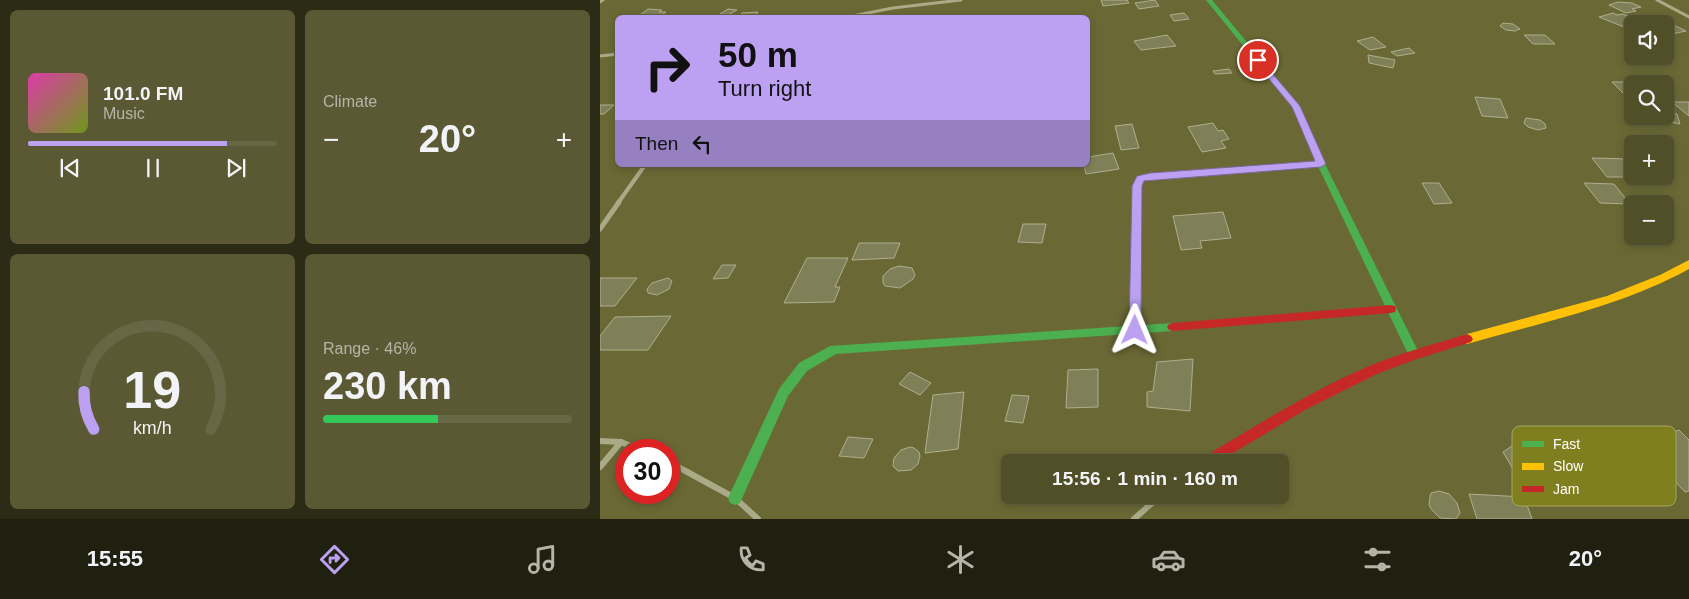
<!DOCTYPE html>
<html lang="en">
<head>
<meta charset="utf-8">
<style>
	body { margin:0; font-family:Helvetica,sans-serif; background:#5a5934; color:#f1f3f6; height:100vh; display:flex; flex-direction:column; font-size:19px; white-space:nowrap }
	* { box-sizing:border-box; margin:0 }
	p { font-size:16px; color:#b4b5a8 }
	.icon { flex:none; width:28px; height:28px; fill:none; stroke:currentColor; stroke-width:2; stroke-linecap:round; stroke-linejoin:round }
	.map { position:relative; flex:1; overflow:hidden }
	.details { display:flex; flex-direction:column; gap:10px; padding:10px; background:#2c2b16; width:600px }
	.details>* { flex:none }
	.hud { position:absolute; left:15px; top:15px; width:475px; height:152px; border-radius:8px; box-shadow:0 2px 8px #0003,0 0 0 1px #676645; background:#bca0f2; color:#111; overflow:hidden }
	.buttons { position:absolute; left:1024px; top:15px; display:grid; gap:10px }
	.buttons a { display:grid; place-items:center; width:50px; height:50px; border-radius:8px; background:#504f28; box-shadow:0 2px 8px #0003,0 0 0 1px #676645; font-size:25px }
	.speed { position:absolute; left:15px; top:439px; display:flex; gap:10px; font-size:25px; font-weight:700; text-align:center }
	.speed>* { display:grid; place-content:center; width:65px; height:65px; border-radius:50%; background:#504f28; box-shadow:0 2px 8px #0003,0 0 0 1px #676645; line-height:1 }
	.speed .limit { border:8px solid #d22; background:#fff; color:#111 }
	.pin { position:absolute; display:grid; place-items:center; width:42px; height:42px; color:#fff; margin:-21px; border:2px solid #fff; border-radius:50%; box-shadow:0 1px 5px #0007 }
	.me { position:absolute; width:55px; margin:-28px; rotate:1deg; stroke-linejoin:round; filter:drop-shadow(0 0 4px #0008) }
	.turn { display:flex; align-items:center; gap:18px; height:105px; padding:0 20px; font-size:22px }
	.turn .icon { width:65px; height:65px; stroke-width:2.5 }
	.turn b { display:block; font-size:35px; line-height:42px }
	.then { display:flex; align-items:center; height:48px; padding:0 20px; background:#0003; gap:10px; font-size:19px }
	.big { font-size:38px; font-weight:600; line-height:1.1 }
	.details .card { flex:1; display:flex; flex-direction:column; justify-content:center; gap:8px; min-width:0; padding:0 18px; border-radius:8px; background:#5a5934 }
	.details .dial { align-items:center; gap:0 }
	.dial svg { height:130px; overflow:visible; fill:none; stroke:#676645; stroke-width:7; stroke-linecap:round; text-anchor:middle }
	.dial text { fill:#f1f3f6; stroke:none }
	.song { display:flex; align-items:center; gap:15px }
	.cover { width:60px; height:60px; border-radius:8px; background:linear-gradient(135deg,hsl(320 70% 55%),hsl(80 70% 35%)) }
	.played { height:5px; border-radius:2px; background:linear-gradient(90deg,#bca0f2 80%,#676645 80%) }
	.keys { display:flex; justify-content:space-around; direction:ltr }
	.heat { display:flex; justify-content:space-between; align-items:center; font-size:28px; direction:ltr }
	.charge { height:8px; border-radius:4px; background:linear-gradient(90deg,#34c759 46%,#676645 0) }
	.details .tiles { flex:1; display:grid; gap:10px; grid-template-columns:repeat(2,1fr) }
	.trip { position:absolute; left:401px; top:454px; width:288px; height:50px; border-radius:8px; background:#504f28; box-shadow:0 2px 8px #0003,0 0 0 1px #676645; font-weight:600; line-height:50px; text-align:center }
	.tab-bar { display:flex; height:80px; justify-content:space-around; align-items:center; background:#202010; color:#b4b5a8 }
	.tab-bar .icon { width:35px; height:35px }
	.tab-bar .selected { color:#bca0f2 }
	.tab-bar b { font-size:22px; color:#f1f3f6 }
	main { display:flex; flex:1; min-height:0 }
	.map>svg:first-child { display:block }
</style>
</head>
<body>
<main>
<section class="details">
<div class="tiles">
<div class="card">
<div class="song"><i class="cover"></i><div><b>101.0 FM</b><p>Music</p></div></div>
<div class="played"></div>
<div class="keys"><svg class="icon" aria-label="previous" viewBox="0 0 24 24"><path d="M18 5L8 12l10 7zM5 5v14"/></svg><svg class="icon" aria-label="pause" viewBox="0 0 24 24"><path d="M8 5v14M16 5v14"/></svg><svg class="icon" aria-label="next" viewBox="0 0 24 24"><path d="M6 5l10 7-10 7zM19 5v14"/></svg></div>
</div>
<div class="card"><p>Climate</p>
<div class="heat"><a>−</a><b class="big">20°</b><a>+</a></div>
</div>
<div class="card dial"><svg viewBox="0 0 100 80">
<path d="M14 69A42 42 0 1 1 86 69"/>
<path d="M14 69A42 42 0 0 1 8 46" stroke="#bca0f2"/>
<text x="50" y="56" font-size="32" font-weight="700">19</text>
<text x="50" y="72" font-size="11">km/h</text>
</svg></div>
<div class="card"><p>Range · 46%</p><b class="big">230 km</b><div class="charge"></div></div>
</div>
</section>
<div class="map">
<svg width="1089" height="519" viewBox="0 0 1089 519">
	<rect width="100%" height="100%" fill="#6a6935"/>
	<g fill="#808058" stroke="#afae8e">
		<path d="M501,0H527L529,3L503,6Z"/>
		<path d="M555,0L559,6L539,9L535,3Z"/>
		<path d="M1018,2L1032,3L1041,7L1032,9L1036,11L1026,13L1009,5Z"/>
		<path d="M48,9L62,10L59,12H66L58,18H36Z"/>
		<path d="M128,9L137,10L128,15L120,14Z"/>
		<path d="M158,12L154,18H127L140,16L142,13Z"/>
		<path d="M584,13L589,19L574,21L570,15Z"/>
		<path d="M1013,13L1017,15L1023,14L1046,24H1032V28L1029,29L999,17Z"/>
		<path d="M903,23L913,24L920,29L915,31L906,30L900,26Z"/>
		<path d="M1073,25L1082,29L1086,31L1072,34L1065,31V26Z"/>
		<path d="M567,35L576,46L541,50L534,41Z"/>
		<path d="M924,35H945L955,44H933Z"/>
		<path d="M773,37L786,47L770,50L757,41Z"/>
		<path d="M809,48L815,53L797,56L791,52Z"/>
		<path d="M768,55L795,60L793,68L769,63Z"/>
		<path d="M629,69L632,73L615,74L613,71Z"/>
		<path d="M1012,82H1042L1044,84H1032V102Z"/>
		<path d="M875,97L900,99L908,118L882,116Z"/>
		<path d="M1072,102H1089V116Z"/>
		<path d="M0,105H14L4,114H0Z"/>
		<path d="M1065,111L1077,114L1080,124L1056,119V116H1065Z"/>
		<path d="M926,118L940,120L945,124L946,128L938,130L928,127L924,123Z"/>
		<path d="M613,123L618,131L623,130L629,139L621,141L626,148L602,152L588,127Z"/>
		<path d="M532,124L539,148L521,150L515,126Z"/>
		<path d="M513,153L519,169L486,174L484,165H488V157Z"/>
		<path d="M992,158L1029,159L1032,162V176L1046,177H1007Z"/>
		<path d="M822,183H839L852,203L834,204Z"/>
		<path d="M984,183L1014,184L1030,204L1000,203Z"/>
		<path d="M623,212L631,238L600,241L602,248L581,250L573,216Z"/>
		<path d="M423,224H446L442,243L418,242Z"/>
		<path d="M259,243H300L294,258L252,260Z"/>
		<path d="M207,258H248L235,287H240L234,302L184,303Z"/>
		<path d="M122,265H136L128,278L113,279Z"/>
		<path d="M299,266L312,268L315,275L313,279L300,288L285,286L283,283V276L290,269Z"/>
		<path d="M37,278L15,306H0V278Z"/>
		<path d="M68,278L72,281L69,289L57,295L48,293L47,289L52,283Z"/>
		<path d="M71,316L48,350H0V336L15,317Z"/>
		<path d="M593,359L590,411L547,407V392L553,391L557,362Z"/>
		<path d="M498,369V407L466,408L468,370Z"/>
		<path d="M310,372L331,383L320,395L299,384Z"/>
		<path d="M364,392L358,449L325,453L333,395Z"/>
		<path d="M412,395L429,396L423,423L405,421Z"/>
		<path d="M1079,430L1089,440V491L1085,492L1039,443Z"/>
		<path d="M248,437L273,439L264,458L239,456Z"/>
		<path d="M915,444L947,498H930L903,452Z"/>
		<path d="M310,447L314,448L319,452L320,456L318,464L311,470L298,471L293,466L294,458L301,450Z"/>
		<path d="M839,491L849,494L857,503L860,513L856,519L840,518L832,510L829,505L830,497L831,493Z"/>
		<path d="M869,494L924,497L932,519H877Z"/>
	</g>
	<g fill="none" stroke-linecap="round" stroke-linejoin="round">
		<g stroke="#aaaa87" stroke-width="3">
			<path d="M1057,0L1089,17"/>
			<path d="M0,2L3,0"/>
			<path d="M242,18L293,8L361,0"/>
			<path d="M0,56L18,54"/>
		</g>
		<g stroke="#aaaa87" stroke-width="4">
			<path d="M18,203L45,165"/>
			<path d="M537,203V186L540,179L550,176L721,164"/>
		</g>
		<g stroke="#aaaa87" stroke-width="5">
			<path d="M0,229L19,202"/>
			<path d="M535,330L537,202"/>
		</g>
		<g stroke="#aaaa87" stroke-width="6">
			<path d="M0,441L21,442L40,450"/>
			<path d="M69,462L135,498L158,519"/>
			<path d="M0,467L21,442"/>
			<path d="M534,519L561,495"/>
		</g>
		<g fill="#4caf50" fill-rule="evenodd">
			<path d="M606,0H612L700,106L725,164L820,355L818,358L814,360L810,358L717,164L692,106Z"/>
			<path d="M573,323L577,324L579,327L577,330L573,331L236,354L207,371L188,396L140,503L135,505L130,503L128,498L179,389L199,363L230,346Z"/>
		</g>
		<path fill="#ffc107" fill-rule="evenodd" d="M1089,260V269C1020,307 942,322 867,344L863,342L861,339L863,336L867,334L1007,296L1060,275Z"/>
		<g fill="#c62828" fill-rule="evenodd">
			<path d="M791,305L795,306L796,309L795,312L791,313L573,331L569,330L567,327L569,324L573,323Z"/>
			<path d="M867,334L871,336L873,339L871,342L814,360L777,374L705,410L618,462H601L602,458C657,425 711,391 769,366C801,353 834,344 867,334Z"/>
		</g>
	</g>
	<path fill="#bca0f2" stroke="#7a689d" d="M655,59H660L700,106L726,164L721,167L544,181L542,186L541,330L540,333H531L529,330L532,186L537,176L550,173L715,161L692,107L655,62Z"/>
	<rect x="912" y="426" width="164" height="80" rx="8" fill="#807f1f" stroke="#a6a562" stroke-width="1"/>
	<rect x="922" y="441" width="22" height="6" fill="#4caf50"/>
	<rect x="922" y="463" width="22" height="7" fill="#ffc107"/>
	<rect x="922" y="486" width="22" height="6" fill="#c62828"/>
	<g font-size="14" fill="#fff">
		<text x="953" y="449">Fast</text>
		<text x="953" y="471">Slow</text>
		<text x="953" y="494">Jam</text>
	</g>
</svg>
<div class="buttons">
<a><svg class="icon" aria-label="sound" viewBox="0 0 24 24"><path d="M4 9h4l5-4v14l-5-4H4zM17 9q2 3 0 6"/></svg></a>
<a><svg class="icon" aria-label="search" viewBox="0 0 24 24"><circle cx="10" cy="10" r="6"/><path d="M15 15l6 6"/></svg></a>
<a>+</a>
<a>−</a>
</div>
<div class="speed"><div class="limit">30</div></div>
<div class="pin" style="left:658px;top:60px;background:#d93025"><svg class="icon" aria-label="arrive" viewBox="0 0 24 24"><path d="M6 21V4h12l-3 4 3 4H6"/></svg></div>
<svg class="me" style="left:535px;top:330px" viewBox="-20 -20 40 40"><path d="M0-17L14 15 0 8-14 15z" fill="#bca0f2" stroke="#fff" stroke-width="4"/></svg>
<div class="trip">15:56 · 1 min · 160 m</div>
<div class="hud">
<div class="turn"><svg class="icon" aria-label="right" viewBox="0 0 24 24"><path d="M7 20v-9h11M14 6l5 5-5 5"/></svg><div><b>50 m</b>Turn right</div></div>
<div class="then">Then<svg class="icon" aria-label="left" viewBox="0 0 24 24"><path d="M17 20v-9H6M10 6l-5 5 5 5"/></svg></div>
</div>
</div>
</main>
<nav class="tab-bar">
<b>15:55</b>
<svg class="icon selected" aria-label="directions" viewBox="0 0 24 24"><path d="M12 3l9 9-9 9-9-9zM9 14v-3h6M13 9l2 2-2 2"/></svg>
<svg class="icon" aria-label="music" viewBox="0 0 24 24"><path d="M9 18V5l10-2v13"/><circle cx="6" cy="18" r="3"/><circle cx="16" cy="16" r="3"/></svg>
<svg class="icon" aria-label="phone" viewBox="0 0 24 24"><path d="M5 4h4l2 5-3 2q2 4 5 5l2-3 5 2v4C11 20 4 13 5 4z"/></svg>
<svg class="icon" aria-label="climate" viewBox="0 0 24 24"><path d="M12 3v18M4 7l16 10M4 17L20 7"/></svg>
<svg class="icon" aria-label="car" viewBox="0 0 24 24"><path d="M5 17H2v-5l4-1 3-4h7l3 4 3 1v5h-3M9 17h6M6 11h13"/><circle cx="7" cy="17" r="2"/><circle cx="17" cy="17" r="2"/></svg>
<svg class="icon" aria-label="filters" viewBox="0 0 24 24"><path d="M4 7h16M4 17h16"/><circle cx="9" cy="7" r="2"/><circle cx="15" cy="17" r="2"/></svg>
<b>20°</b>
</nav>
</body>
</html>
